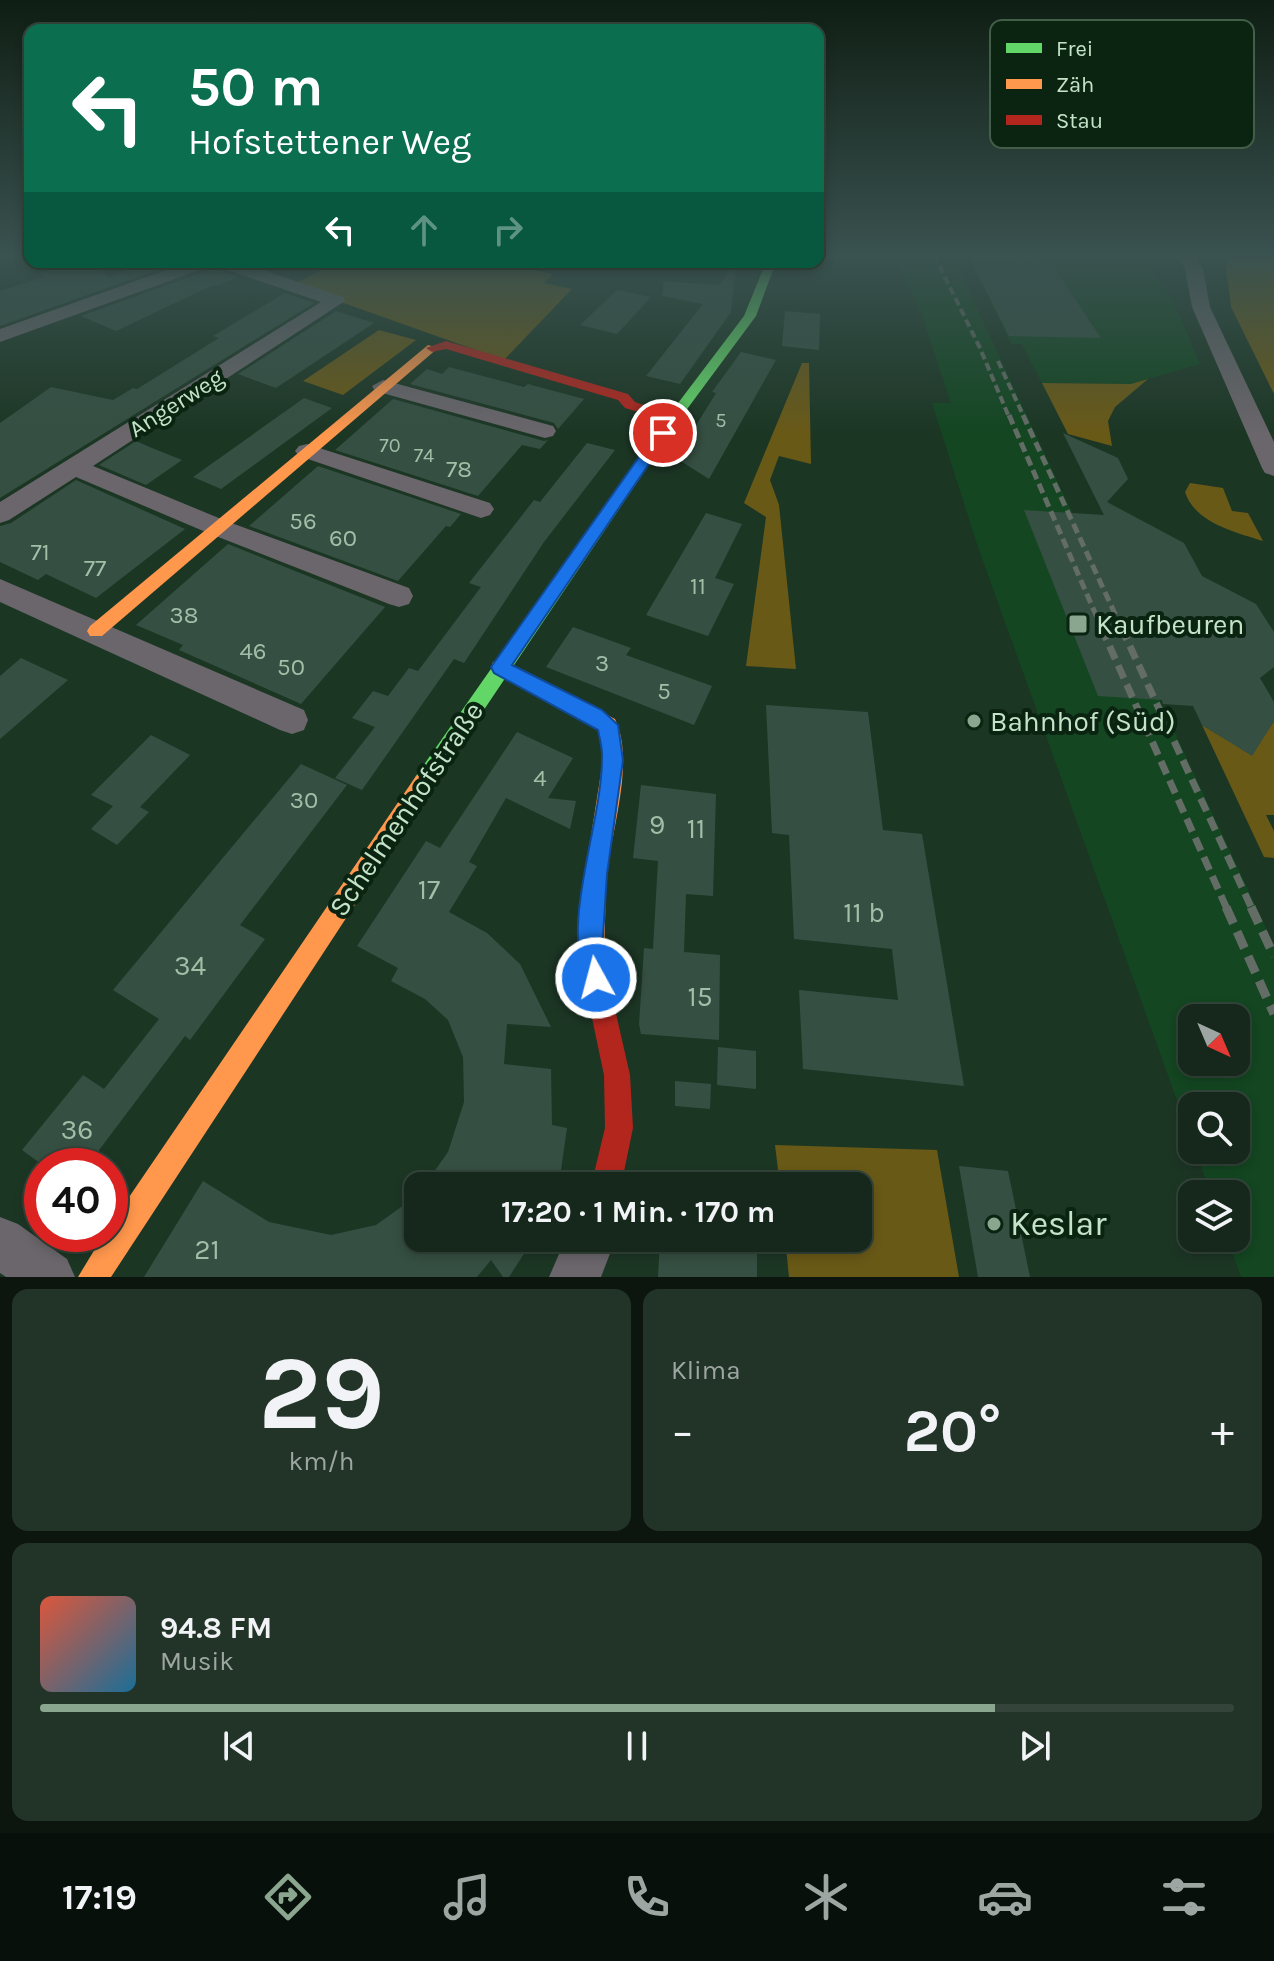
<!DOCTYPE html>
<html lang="de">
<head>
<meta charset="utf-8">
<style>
	body { margin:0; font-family:Karla,sans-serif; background:#223428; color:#f1f3f6; height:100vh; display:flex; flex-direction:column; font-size:30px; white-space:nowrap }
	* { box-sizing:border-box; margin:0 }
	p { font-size:26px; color:#9da6a3 }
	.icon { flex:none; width:44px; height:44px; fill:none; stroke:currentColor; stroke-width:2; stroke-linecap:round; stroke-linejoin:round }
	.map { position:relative; height:1277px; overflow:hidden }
	.panel { display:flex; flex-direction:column; gap:12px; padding:12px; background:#0c160f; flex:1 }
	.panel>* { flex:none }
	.hud { position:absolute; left:24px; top:24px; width:800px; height:244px; border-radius:16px; box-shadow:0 4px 12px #0003,0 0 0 2px #34443a; background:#0b6e4f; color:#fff; overflow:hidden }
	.needle { width:52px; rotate:136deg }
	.fabs { position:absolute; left:1178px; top:1004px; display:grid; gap:16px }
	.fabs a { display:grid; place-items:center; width:72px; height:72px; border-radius:16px; background:#15281b; box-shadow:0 4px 12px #0003,0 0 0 2px #34443a; font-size:40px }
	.speed { position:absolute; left:24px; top:1148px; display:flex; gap:16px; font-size:40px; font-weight:700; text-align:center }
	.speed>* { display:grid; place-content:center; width:104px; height:104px; border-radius:50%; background:#15281b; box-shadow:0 4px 12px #0003,0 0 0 2px #34443a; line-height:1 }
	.speed .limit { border:12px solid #d22; background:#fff; color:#111 }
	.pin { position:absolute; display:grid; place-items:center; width:68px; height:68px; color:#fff; margin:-34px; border:4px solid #fff; border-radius:50%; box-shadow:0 2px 8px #0007 }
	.me { position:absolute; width:88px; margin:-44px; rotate:353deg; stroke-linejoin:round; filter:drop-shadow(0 0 6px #0008) }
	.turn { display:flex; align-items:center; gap:28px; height:168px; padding:0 32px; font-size:36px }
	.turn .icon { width:104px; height:104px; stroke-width:2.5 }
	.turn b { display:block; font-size:56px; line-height:68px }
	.lanes { display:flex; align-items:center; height:76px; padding:0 32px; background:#0003; justify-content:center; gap:40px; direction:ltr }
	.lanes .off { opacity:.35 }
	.big { font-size:60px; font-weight:700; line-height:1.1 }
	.panel .tile { flex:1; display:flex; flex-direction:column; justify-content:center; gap:12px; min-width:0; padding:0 28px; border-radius:16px; background:#223428 }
	.panel .dial { align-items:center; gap:0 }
	.dial b { font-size:104px; line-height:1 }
	.song { display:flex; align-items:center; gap:24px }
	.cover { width:96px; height:96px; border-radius:12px; background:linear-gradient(135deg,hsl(10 70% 55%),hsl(200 70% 35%)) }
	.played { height:8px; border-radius:4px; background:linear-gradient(90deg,#8aa68f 80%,#34443a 80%) }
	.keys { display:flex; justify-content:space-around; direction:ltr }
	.heat { display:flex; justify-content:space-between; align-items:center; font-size:44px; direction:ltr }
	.panel .tiles { flex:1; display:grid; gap:12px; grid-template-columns:1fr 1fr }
	.tile:last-child { grid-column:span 2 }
	.trip { position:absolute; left:404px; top:1172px; width:468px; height:80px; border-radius:16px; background:#15281b; box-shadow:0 4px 12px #0003,0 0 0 2px #34443a; font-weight:700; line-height:80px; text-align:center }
	.tabs { display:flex; height:128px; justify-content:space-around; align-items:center; background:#08100b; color:#9da6a3 }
	.tabs .icon { width:56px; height:56px }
	.tabs .on { color:#8aa68f }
	.tabs b { font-size:36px; color:#f1f3f6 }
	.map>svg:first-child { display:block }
</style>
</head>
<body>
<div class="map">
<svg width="1274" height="1277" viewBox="0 0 1274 1277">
	<rect width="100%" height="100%" fill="#1c3624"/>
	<g fill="#134621" fill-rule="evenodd">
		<path d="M892,255H952L1274,945V1277H1241L1227,1238H1236V1194H1211L1195,1150H1236V1106H1192V1142L978,547L932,403H951L920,310ZM1192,1018H1236V1062H1192Z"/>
		<path d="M968,255H1141L1173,300L1200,364L1131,384L1042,383L1022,344H1011Z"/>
	</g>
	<g fill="#695917">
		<path d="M1227,255H1274V394L1231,307L1225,258Z"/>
		<path d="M336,262H493L553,274L544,283L572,289L504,360L293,285Z"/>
		<path d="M379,330L416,340L343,395L303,381Z"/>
		<path d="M802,363H809L811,464L779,456L770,480L779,505L796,669L746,666L766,517L744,503Z"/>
		<path d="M1148,379L1115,407L1108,421L1112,446L1068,434L1042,383L1131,384Z"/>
		<path d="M1190,483L1223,488L1232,511L1248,513L1263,541C1235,532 1195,523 1185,492Z"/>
		<path d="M1274,721V815H1266L1274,831V858L1264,857L1202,725L1252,755Z"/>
		<path d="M775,1145L937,1150L959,1277H789L785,1238H858V1186H780Z"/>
	</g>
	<g fill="#354f42">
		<path d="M968,255H1035L1043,266H1053L1101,338L1009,336Z"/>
		<path d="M75,262H90L109,277L150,262H180L0,326V291L43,277L39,273Z"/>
		<path d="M736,263L731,312L680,384L646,376L703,304L662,296L664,281L719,285Z"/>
		<path d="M214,268L238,277L217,286L213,285L116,331L81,316Z"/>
		<path d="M617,290L651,297L617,334L580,325Z"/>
		<path d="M285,293L314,303L0,498V423L51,387L113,400L133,388L137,389L219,338L213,336Z"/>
		<path d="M336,311L374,323L276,388L238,374Z"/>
		<path d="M785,311L820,314L819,350L782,346Z"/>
		<path d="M741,352L776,360L709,479L679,460L697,433L692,432L716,393L712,392Z"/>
		<path d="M449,367L524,387L528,384L584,399L558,429L554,423L410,384L427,369L442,374Z"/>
		<path d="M304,398L332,408L221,489L193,477Z"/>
		<path d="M393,399L544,441L548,440L540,449L522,445L478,496L335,450Z"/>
		<path d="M1063,433L1118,458L1128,479L1107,502L1184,543L1202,576L1256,604L1274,632V667L1260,678L1274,702V721L1252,756L1202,725L1193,706L1163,704L1162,700L1098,696L1024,510L1104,515Z"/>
		<path d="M136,441L152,448L182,460L146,485L99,465Z"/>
		<path d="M587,443L615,450L544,542L464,663L454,659L362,790L335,778L375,727L352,718L373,691L388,696L409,668L418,671L481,587L469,583L534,500L540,502Z"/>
		<path d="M318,466L461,514L450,527L446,526L398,581L249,526Z"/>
		<path d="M76,480L185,529L96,598L46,574L38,580L0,562V526L11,523Z"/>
		<path d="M706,513L742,524L715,578L734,584L708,636L646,615Z"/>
		<path d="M228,544L385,607L301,704L179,650L183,645L136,625Z"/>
		<path d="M573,627L631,648L626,655L712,686L694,725L546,667Z"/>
		<path d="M21,658L68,680L0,739V676Z"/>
		<path d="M766,705L868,712L883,830L922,834L964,1086L803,1069L799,990L898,1000L892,949L794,939L789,835L772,833Z"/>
		<path d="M517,732L573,758L548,798L576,801L570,829L506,798L469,862L477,866L449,912L487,933L520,964L551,1027L507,1024L504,1064L551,1069L552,1125L567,1128L561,1170L555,1186H424L448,1152L464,1102L463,1057L448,1020L425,999L391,981L398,968L357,946L426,841L440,848Z"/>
		<path d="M151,735L190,755L140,807L149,812L117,845L91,829L113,806L91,795Z"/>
		<path d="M301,764L347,785L240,925L265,939L190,1040L185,1036L87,1166H44L22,1150L83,1075L104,1089L159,1019L113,990Z"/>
		<path d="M641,785L716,794L713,896L686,894L684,952L720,955L719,1040L641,1034L639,1024L644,948L653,949L658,861L633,858Z"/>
		<path d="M718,1047L756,1051V1089L717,1085Z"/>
		<path d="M675,1081L711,1084L710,1109L675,1106Z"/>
		<path d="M959,1166L1008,1171L1030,1277H978Z"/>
		<path d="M203,1181L269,1222L331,1235L376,1225L418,1195V1238H534L509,1277H503L491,1260L477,1277H144Z"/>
		<path d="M660,1238H757V1277H658Z"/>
	</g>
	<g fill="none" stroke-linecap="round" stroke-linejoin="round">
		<g fill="#6a666b" fill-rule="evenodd">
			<path d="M1177,255H1194L1203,269L1210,307L1274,442V476L1265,473L1262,468L1192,307L1185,269Z"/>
			<path d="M189,262H239L343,297L345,301L93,466L226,521L409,588L413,596L409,604L399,607L389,604L208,533L76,477L9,520L0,523V502L321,302L216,266L214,262L211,266L0,342V329Z"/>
			<path d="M383,380L553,426L556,431L553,436L545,438L375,391L372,386Z"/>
			<path d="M307,444L490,503L494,509L490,515L481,518L299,456L295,451L299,446Z"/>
			<path d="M0,579L304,710L308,720L304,730L292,734L280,730L0,602Z"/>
			<path d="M0,1217L18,1224L67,1259L75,1277H6L0,1273Z"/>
			<path d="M566,1238H616L601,1277H549Z"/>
		</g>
		<path fill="#63d668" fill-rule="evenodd" d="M766,262H776L756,316L679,420L430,790L423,793L416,790L413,783L416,776L669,415L744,316Z"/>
		<g fill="#ff974d" fill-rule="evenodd">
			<path d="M428,345L438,348L102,636H90L87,631L90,626Z"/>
			<path d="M500,659L615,719C635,760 612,829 607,873C605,902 605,932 604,961L601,970L592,973L583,970L580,961L585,874L603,760L599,730L493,672L491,667L493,662Z"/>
			<path d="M423,773L430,776L433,783L430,790L111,1277H78L104,1234H110V1225L416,776Z"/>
		</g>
		<g fill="#b3261e" fill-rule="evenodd">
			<path d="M446,341L628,394L635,402L681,418L674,422L669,421L625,408L618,400L446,349L432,352L426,348Z"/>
			<path d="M592,949L601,952L604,961L630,1075L633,1128L621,1186H591L605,1128L604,1075L580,961L583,952Z"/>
		</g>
		<g stroke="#636c65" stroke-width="4" stroke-dasharray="8 4" stroke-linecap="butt">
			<path d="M934,255L980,348L1009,417"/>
			<path d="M998,361L1024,417"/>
		</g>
		<g stroke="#636c65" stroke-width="5" stroke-dasharray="10 5" stroke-linecap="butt">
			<path d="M1009,415L1102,629"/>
			<path d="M1023,415L1122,629"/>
		</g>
		<g stroke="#636c65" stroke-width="7" stroke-dasharray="14 7" stroke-linecap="butt">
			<path d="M1101,627L1227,909"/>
			<path d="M1121,627L1252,909"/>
		</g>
		<g stroke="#636c65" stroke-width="9" stroke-dasharray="18 9" stroke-linecap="butt">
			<path d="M1226,907L1274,1014"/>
			<path d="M1251,907L1274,956"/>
		</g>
	</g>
	<linearGradient id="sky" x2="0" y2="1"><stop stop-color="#0f1e14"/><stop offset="0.59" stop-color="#3a5250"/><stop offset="1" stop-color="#3a5250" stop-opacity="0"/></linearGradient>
	<rect width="1274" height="434" fill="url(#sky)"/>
	<path fill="#1a73e8" stroke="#114b97" stroke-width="2" d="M663,429L670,433L512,665L602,710L618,725L623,760L607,874L602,952L609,978L605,986L596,990L587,986C560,921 601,829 602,760C603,750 600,740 598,730L494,673L491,667L658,430Z"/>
	<g fill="#8aa68f" stroke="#0a2411" stroke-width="3">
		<rect x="1068" y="614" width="20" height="20" rx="4"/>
		<circle cx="974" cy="721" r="8"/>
		<circle cx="994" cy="1224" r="8"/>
	</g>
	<g text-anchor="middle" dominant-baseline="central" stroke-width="8" stroke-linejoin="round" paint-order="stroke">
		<g font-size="20" fill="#a1bea7">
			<text x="721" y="420">5</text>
			<text x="390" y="445">70</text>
			<text x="424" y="455">74</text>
		</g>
		<g font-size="24" fill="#c5e3c9" stroke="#0a2411">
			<text transform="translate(176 403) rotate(-32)">Angerweg</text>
		</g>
		<g font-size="24" fill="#a1bea7">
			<text x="459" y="469">78</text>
			<text x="303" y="521">56</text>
			<text x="343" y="538">60</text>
			<text x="40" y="552">71</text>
			<text x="95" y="568">77</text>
			<text x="698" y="586">11</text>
			<text x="184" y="615">38</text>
			<text x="253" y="651">46</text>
			<text x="602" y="663">3</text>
			<text x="291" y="667">50</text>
			<text x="664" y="691">5</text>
			<text x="540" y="778">4</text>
			<text x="304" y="800">30</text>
		</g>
		<g font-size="28" fill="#c5e3c9" stroke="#0a2411" text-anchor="start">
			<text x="1096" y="624">Kaufbeuren</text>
			<text x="990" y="721">Bahnhof (Süd)</text>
		</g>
		<g font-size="28" fill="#c5e3c9" stroke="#0a2411">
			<text transform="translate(406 809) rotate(-56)">Schelmenhofstraße</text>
		</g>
		<g font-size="28" fill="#a1bea7">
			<text x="657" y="824">9</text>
			<text x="696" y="828">11</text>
			<text x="429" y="889">17</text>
			<text x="864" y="912">11 b</text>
			<text x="190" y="965">34</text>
			<text x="700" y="996">15</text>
			<text x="77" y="1129">36</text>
			<text x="207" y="1249">21</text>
		</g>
		<g font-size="34" fill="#c5e3c9" stroke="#0a2411" text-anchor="start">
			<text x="1010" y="1224">Keslar</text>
		</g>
	</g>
	<rect x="990" y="20" width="264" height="128" rx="12" fill="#0a2411" stroke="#425d48" stroke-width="2"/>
	<rect x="1006" y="43" width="36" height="10" fill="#63d668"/>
	<rect x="1006" y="79" width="36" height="10" fill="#ff974d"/>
	<rect x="1006" y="115" width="36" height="10" fill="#b3261e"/>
	<g font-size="22" fill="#c5e3c9">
		<text x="1056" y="56">Frei</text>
		<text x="1056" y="92">Zäh</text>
		<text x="1056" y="128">Stau</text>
	</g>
</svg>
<div class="fabs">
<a><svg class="needle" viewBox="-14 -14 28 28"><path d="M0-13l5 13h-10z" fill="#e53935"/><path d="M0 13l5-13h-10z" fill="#9da6a3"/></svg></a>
<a><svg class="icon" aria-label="search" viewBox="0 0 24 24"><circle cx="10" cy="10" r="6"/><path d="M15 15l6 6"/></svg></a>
<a><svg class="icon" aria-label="layers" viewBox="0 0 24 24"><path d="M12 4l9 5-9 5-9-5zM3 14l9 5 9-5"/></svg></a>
</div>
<div class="speed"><div class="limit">40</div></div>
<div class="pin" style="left:663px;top:433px;background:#d93025"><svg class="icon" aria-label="arrive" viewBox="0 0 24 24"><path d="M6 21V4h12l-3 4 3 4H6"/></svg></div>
<svg class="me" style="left:596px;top:978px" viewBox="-20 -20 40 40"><circle r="17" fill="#1a73e8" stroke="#fff" stroke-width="3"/><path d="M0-11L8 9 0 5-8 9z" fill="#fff"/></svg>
<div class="trip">17:20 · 1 Min. · 170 m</div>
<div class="hud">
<div class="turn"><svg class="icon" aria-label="left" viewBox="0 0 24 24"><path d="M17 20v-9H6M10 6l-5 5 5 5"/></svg><div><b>50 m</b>Hofstettener Weg</div></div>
<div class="lanes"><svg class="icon" aria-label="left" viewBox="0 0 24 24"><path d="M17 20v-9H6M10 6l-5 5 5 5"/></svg><svg class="icon off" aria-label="ahead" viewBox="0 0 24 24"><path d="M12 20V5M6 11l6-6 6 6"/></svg><svg class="icon off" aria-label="right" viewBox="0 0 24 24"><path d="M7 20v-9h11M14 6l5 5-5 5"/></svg></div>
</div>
</div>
<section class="panel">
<div class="tiles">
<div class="tile dial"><b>29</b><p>km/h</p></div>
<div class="tile"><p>Klima</p>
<div class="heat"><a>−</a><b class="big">20°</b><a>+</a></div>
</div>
<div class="tile">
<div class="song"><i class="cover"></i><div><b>94.8 FM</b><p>Musik</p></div></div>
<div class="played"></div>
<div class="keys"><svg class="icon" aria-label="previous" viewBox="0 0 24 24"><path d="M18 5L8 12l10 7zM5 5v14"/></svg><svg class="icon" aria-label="pause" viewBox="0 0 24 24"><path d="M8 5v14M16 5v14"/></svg><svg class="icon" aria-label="next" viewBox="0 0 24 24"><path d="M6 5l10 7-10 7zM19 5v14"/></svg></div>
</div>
</div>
</section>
<nav class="tabs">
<b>17:19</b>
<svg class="icon on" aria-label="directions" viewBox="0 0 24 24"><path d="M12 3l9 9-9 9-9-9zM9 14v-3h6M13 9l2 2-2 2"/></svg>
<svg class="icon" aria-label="music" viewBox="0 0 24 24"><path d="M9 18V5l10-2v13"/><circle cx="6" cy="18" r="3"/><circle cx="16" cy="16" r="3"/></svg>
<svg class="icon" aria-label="phone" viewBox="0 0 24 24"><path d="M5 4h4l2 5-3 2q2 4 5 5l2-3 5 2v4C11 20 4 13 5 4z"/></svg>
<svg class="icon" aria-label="climate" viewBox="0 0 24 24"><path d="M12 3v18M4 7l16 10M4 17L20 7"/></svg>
<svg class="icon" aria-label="car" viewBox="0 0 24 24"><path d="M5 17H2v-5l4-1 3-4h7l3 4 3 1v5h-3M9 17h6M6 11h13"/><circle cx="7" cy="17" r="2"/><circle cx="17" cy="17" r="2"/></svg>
<svg class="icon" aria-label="filters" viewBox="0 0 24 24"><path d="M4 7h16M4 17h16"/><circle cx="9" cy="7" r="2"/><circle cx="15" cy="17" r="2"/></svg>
</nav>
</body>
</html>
